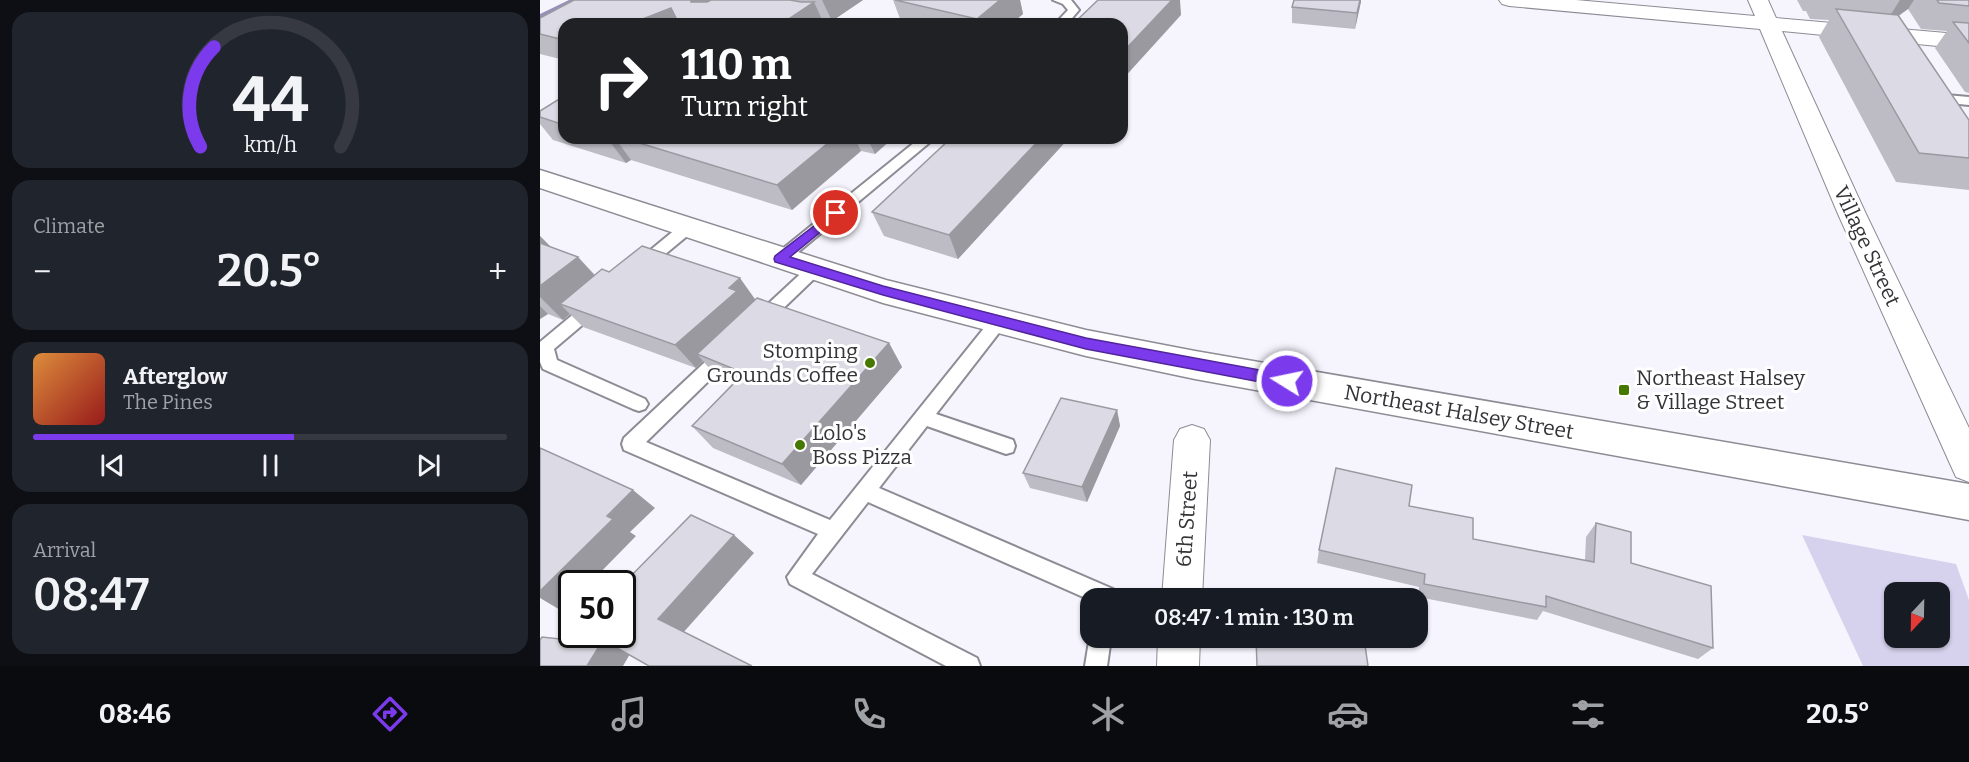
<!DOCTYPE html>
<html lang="en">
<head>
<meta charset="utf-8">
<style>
	body { margin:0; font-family:Bitter,serif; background:#20242c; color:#f1f3f6; height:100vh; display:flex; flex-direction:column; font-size:22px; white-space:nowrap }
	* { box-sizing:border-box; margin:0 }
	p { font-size:20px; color:#9ea1a6 }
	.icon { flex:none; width:33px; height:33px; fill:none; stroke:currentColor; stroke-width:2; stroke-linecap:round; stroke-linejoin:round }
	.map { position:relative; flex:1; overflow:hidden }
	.panel { display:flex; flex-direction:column; gap:12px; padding:12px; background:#0d0f14; width:540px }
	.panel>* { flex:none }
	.top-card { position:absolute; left:18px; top:18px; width:570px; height:126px; border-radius:18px; box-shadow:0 2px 4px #0004; background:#202124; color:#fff; overflow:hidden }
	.needle { width:39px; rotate:202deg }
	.controls { position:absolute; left:1344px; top:582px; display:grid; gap:12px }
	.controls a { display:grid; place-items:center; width:66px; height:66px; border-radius:12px; background:#171b24; box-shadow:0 2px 4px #0004; font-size:30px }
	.speed { position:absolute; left:18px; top:570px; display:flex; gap:12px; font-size:30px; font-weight:700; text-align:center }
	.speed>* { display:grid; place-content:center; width:78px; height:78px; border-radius:50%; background:#171b24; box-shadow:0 2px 4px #0004; line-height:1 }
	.speed .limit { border:3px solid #111; border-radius:9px; background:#fff; color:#111 }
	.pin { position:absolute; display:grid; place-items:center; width:51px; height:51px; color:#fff; margin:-26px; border:3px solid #fff; border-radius:50%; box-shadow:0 2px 6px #0007 }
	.me { position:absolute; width:66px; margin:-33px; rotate:280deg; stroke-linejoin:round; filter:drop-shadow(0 0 4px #0008) }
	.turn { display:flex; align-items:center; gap:21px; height:126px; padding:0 24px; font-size:27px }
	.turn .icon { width:78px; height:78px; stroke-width:2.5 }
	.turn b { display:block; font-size:42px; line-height:51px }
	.big { font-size:45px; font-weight:600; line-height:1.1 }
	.panel .tile { flex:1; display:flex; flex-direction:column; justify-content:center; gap:9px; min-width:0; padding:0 21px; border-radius:18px; background:#20242c }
	.panel .dial { align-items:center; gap:0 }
	.dial svg { height:156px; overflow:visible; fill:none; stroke:#363941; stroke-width:7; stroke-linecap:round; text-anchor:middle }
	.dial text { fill:#f1f3f6; stroke:none }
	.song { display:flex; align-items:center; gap:18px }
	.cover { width:72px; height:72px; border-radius:9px; background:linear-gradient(135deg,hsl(30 70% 55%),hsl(0 70% 35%)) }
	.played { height:6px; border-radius:3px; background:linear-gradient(90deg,#7c3aed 55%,#363941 55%) }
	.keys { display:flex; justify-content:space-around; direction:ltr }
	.heat { display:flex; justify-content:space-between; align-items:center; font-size:33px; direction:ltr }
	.trip { position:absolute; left:540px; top:588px; width:348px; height:60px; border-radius:18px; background:#171b24; box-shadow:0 2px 4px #0004; font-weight:600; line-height:60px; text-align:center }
	.menu { display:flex; height:96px; justify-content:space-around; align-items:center; background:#090b0e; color:#9ea1a6 }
	.menu .icon { width:42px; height:42px }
	.menu .current { color:#7c3aed }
	.menu b { font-size:27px; color:#f1f3f6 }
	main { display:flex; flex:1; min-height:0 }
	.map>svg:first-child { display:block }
</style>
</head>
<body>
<main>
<section class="panel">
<div class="tile dial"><svg viewBox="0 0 100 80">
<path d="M14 69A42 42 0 1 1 86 69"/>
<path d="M14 69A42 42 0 0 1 21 18" stroke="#7c3aed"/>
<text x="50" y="56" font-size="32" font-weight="700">44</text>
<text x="50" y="72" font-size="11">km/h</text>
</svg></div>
<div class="tile"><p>Climate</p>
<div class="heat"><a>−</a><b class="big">20.5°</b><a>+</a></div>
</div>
<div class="tile">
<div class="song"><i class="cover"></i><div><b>Afterglow</b><p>The Pines</p></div></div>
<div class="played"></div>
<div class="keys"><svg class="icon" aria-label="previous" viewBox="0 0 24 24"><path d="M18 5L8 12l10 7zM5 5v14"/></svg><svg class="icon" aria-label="pause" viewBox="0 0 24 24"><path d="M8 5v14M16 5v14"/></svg><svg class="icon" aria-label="next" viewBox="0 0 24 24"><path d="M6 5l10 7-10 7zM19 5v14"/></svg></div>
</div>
<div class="tile"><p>Arrival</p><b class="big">08:47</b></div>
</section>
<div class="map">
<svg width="1429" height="666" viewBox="0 0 1429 666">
	<rect width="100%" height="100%" fill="#f6f5fe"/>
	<path fill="#d6d1ed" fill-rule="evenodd" d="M1262,535L1416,564L1429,600V666H1323ZM1354,592H1400V638H1354Z"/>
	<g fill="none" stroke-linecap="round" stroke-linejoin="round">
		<path fill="#988fba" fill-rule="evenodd" d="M29,0H37L0,19V14Z"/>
		<g stroke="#8d8b94" stroke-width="4">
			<g id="lane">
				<path d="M513,0H531L539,10L527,24H515L528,10L523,4Z"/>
				<path d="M1394,94L1429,97V105L1390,101L1388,98L1390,95Z"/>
				<path d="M380,138H395L245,263H235L232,259L235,255Z"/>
				<path d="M147,223L152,224L154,228L152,232L106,270H96L93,266L96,262L142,224Z"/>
				<path d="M274,265L279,266L282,270L279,274L228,323H216L214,319L216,315L269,266Z"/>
				<path d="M54,300L60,302L62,306L60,310L14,349L17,360L105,399L108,404L105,409L99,411L93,409L3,369L0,362V342L48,302Z"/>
				<path d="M459,315L465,317L467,321L465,325L396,414L473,440L475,446L473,452L466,454L387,426L339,488L573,589L576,598L550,600L328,502L272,574L437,658L440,666H406L250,584L247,577L278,534L84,450L82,444L84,438L180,348L186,346L192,348L194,353L192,358L106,442L290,520L453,317Z"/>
				<path d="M550,635V638H571L567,666H545Z"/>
			</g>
		</g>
		<g stroke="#8d8b94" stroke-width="2">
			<g id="street">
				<path d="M959,0H1036L1215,16L1208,0H1228L1236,18L1429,35V49L1242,31L1326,214L1429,428V482L1416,477L1411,466L1298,214L1220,29L969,6L962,4Z"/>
				<path d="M652,425L664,429L670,440L662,598H622L634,440L640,429Z"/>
				<path d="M618,638H660L659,666H617Z"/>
			</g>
		</g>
		<g stroke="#8d8b94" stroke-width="3">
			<path id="secondary" d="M0,170L346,280L546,330L655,351L1429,484V520L655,379L546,356L343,303L0,188Z"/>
		</g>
		<use href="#lane" fill="#fff" fill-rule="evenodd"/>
		<use href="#street" fill="#fff" fill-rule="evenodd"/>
		<use href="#secondary" fill="#fff" fill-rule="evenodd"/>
	</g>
	<g fill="#bdbbc4">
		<path d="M34,0H323L292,21L281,19L24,24V60L0,54V18Z"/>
		<path d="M353,0H480L483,14L471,24H362Z"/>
		<path d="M754,0H821L815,29L752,23V7Z"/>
		<path d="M1257,0H1429V93L1425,92L1395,48L1407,31L1381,29L1368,9L1359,16L1429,120V190L1356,182L1279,37L1289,20L1270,19L1266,11H1263Z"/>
		<path d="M24,96V138H353L335,154L321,151L252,210L91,160L86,163L13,140L0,124V111Z"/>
		<path d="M411,138H529L418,259L344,236L332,212Z"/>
		<path d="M0,236L10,247L38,257L55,275L69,272L215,299L349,343L362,367L261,485L173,448L152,426L193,383L177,377L163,361L156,368L43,327L30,314L23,320L8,314L0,319Z"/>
		<path d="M577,410L580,426L547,502L490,488L483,473Z"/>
		<path d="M869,506L933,539L1045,560L1046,537L1056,523L1091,563L1173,648L1158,659L1003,611L997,620L878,597L879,587L777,563L779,550Z"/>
	</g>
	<g fill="#9a99a0">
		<path d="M151,0H202L151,2Z"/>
		<path d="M282,0H323L292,21Z"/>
		<path d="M460,0H480L483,14L471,24H438L437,19Z"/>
		<path d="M632,0H640L641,15L582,80V53Z"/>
		<path d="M820,0H821V2L815,29L817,13Z"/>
		<path d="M1360,0H1374L1368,9L1344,25Z"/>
		<path d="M274,2L284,24H241Z"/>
		<path d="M131,8L140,24H90Z"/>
		<path d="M67,138H75L91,160L86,163Z"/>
		<path d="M294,138H315L321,151L252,210L237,185Z"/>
		<path d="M327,138H353L335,154Z"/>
		<path d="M501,138H529L418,259L409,235Z"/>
		<path d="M0,236L17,253L0,258Z"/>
		<path d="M38,257L64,286L20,304L30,314L23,320L0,297V286Z"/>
		<path d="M200,278L217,302L157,354L163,361L156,368L135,345L189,288Z"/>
		<path d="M0,306L8,314L0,319Z"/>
		<path d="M349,343L362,367L261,485L242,464Z"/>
		<path d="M577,410L580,426L547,502L542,487Z"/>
		<path d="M93,490L115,508L90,532L96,536L49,584H32V601L22,611L0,598V591L67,516Z"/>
		<path d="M194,535L214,553L142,634L118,619Z"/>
		<path d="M63,640L90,654L83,666H47Z"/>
	</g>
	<g fill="#dcdae4" stroke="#9a99a0" stroke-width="1.5">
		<path d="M34,0H151V2H167L171,0H250L261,2H274L241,24H139L131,8L90,24H24V40L0,34V18Z"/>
		<path d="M355,0H460L437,19Z"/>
		<path d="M558,0H632L582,53V24H533Z"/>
		<path d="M754,0H820L817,13L752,7Z"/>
		<path d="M1397,0H1429V6L1399,3Z"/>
		<path d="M1296,9L1358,15L1429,120V158L1379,153Z"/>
		<path d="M1413,22L1429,23V43Z"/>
		<path d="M24,96V125L0,117V111Z"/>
		<path d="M83,138H294L237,185Z"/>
		<path d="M411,138H501L409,235L332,212Z"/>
		<path d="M0,243L38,257L0,286Z"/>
		<path d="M102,246L200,278L189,288L197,291L135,345L20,304L62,269L69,272Z"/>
		<path d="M217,298L349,343L242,464L152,426L204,373L157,354Z"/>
		<path d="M521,398L577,410L542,487L483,473Z"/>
		<path d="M0,448L93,490L67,516L73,519L0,591Z"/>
		<path d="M796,468L872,485L869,506L933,518V539L1054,562L1056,523L1091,532V563L1171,586L1173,648L1006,596V607L884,584L885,574L779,550Z"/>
		<path d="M151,515L194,535L118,619L212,666H109L63,640L47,666H0V640L2,637L29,640L35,634H82V585Z"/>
		<path d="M716,638H824L828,666H717Z"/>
	</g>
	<path fill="#7c3aed" stroke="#51269a" stroke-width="1.5" d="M296,209L301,213L300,216L250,257L343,286L546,338L747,375L752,377L754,381L752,385L747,387L546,349L343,295L235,262L234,259L235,256Z"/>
	<g fill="#467800" stroke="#fff" stroke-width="2">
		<circle cx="330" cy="363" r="6"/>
		<rect x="1078" y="384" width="12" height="12" rx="3"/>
		<circle cx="260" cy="445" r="6"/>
	</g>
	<g text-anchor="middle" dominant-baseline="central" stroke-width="6" stroke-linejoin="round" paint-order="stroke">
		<g font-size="21" fill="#343337" stroke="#fff">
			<text transform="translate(1327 246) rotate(65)">Village Street</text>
			<text transform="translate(919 412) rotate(10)">Northeast Halsey Street</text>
			<text transform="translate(647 519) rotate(-86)">6th Street</text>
		</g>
		<g font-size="21" fill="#343337" stroke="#fff" text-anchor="start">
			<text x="318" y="351" text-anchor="end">Stomping<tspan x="318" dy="24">Grounds Coffee</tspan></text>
			<text x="1096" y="378">Northeast Halsey<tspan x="1096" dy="24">&amp; Village Street</tspan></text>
			<text x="272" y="433">Lolo's<tspan x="272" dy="24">Boss Pizza</tspan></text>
		</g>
	</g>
</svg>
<div class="controls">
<a><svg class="needle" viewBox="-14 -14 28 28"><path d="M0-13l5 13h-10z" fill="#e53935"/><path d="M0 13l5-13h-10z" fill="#9ea1a6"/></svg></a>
</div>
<div class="speed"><div class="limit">50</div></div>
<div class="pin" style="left:296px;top:213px;background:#d93025"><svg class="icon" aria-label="arrive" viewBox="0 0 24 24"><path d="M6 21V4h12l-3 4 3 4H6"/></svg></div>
<svg class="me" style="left:747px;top:381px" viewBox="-20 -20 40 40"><circle r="17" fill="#7c3aed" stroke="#fff" stroke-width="3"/><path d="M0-11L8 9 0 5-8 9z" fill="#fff"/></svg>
<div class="trip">08:47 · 1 min · 130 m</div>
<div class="top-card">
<div class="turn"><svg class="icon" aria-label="right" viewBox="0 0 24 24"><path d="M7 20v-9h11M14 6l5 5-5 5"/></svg><div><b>110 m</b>Turn right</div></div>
</div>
</div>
</main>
<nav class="menu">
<b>08:46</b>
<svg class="icon current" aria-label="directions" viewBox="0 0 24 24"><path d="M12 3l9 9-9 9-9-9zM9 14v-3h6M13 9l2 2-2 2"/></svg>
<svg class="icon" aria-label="music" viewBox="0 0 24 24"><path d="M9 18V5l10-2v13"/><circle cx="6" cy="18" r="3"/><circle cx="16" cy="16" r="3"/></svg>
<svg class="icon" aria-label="phone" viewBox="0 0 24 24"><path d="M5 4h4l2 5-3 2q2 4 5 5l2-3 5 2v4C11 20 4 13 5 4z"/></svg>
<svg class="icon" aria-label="climate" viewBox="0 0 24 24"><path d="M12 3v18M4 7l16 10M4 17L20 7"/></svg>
<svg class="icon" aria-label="car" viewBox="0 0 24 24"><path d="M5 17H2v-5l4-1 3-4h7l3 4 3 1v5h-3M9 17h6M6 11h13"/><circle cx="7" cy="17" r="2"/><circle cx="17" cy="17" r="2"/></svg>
<svg class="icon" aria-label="filters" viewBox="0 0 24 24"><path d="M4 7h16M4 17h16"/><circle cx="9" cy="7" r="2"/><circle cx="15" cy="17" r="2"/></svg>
<b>20.5°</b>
</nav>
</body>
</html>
